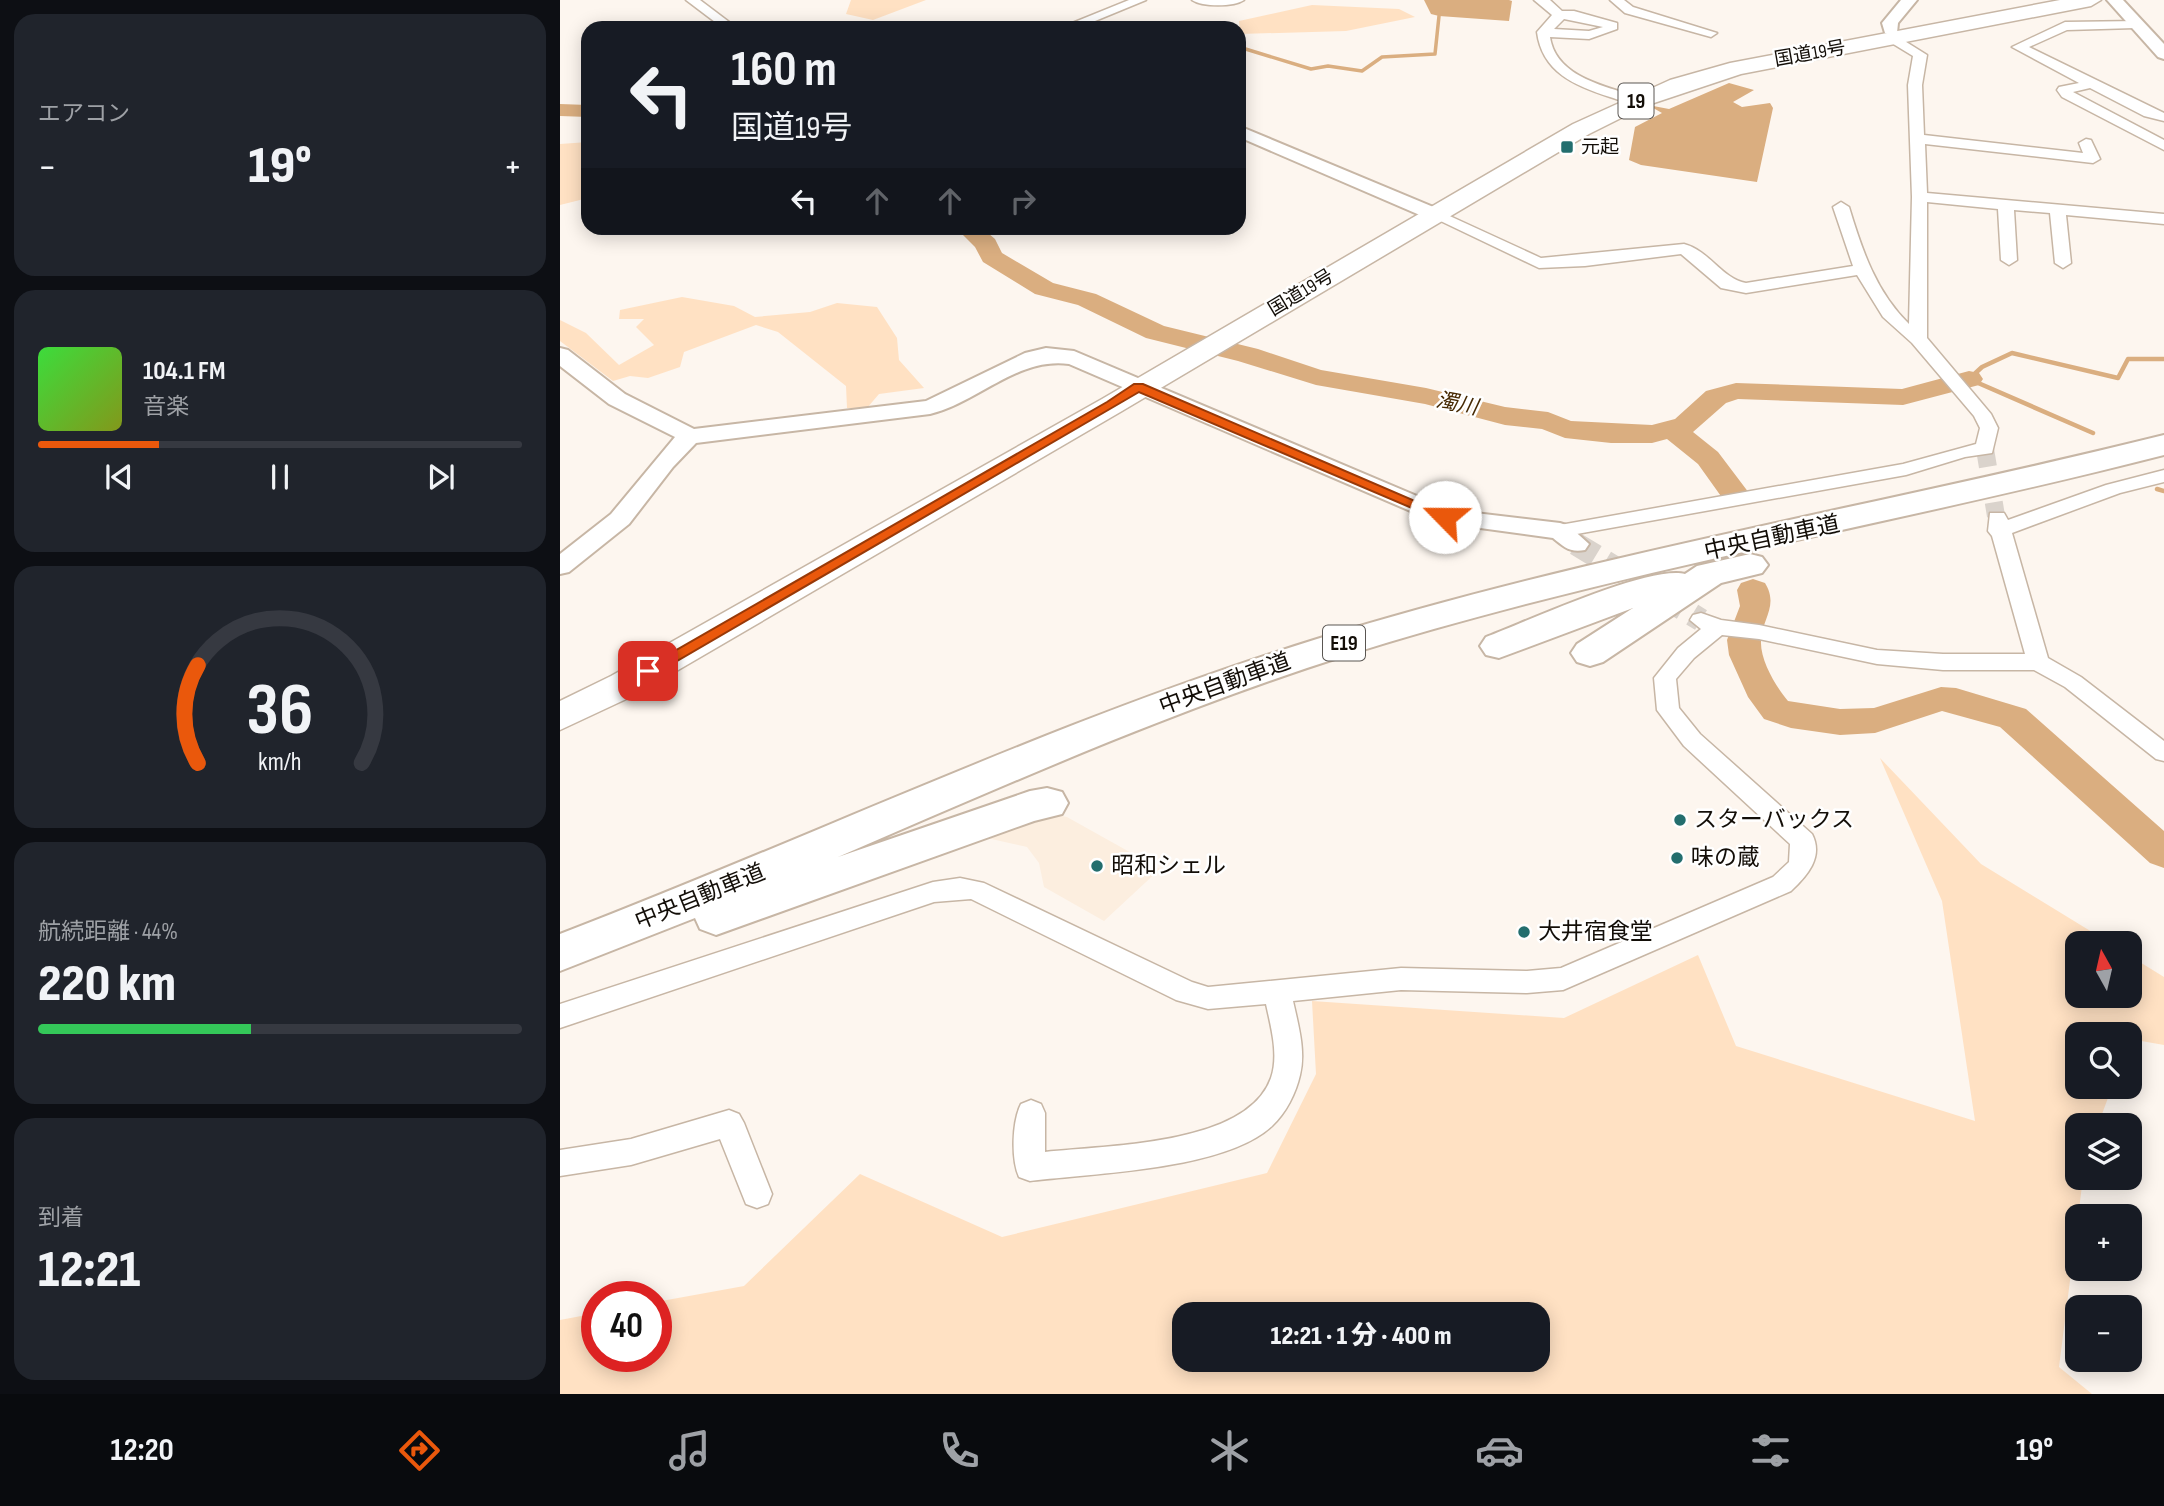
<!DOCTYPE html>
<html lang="ja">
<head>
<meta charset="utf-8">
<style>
	body { margin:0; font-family:"Sofia Sans Condensed","Noto Sans JP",sans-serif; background:#20242c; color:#f1f3f6; height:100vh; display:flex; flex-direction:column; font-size:26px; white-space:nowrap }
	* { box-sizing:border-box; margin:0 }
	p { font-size:23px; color:#9ea1a6 }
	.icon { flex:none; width:38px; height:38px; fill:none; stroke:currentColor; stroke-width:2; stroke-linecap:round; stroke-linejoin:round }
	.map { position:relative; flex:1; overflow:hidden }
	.side { display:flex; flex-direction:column; gap:14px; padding:14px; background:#0d0f14; width:560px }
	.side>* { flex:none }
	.banner { position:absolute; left:21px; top:21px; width:665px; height:214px; border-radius:21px; box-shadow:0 4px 18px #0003; background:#171b24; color:#f1f3f6; overflow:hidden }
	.needle { width:46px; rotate:352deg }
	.controls { position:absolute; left:1505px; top:931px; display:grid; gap:14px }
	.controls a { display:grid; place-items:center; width:77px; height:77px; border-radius:14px; background:#171b24; box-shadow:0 4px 18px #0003; font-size:35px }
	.speed { position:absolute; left:21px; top:1281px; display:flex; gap:14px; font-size:35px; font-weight:700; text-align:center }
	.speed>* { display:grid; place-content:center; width:91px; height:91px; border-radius:50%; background:#171b24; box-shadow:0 4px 18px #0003; line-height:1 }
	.speed .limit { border:10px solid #d22; background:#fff; color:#111 }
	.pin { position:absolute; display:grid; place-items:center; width:60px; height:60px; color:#fff; margin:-30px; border-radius:14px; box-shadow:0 4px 10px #0006 }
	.me { position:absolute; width:77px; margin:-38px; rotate:293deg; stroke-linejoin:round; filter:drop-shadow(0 0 5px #0008) }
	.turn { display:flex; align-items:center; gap:24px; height:147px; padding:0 35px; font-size:32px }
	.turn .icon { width:91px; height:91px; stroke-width:2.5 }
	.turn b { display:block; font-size:49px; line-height:60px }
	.lanes { display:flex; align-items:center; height:66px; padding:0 35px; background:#0003; justify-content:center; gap:35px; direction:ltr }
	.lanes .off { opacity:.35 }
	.big { font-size:52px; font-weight:800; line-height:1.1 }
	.side .card { flex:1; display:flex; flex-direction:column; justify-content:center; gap:10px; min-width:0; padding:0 24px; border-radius:21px; background:#20242c }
	.side .dial { align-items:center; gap:0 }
	.dial svg { height:182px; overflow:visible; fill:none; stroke:#363941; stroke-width:7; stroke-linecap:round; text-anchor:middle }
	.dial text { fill:#f1f3f6; stroke:none }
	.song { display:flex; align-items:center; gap:21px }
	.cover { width:84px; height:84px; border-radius:10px; background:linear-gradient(135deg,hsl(120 70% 55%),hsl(70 70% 35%)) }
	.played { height:7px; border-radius:4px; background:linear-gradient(90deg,#ea580c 25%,#363941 25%) }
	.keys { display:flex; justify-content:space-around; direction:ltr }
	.heat { display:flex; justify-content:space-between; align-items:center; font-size:38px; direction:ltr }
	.charge { height:10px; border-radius:5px; background:linear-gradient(90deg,#34c759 44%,#363941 0) }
	.trip { position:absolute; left:612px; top:1302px; width:378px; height:70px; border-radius:21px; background:#171b24; box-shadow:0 4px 18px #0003; font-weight:800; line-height:70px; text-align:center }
	.tab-bar { display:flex; height:112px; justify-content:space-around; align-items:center; background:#090b0e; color:#9ea1a6 }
	.tab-bar .icon { width:49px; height:49px }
	.tab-bar .on { color:#ea580c }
	.tab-bar b { font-size:32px; color:#f1f3f6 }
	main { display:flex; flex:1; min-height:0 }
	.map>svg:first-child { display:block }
</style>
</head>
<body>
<main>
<section class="side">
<div class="card"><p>エアコン</p>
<div class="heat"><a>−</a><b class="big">19°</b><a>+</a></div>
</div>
<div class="card">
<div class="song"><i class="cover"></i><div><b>104.1 FM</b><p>音楽</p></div></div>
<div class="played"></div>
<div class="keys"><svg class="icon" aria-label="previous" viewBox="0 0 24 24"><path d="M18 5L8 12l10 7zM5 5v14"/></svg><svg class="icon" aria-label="pause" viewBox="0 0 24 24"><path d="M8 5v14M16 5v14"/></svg><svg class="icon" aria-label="next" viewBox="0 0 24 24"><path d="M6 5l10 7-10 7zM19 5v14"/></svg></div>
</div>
<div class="card dial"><svg viewBox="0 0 100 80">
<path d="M14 69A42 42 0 1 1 86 69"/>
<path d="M14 69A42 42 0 0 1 14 26" stroke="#ea580c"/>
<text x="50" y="56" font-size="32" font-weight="700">36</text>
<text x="50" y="72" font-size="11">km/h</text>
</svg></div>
<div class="card"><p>航続距離 · 44%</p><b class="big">220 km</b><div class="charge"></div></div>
<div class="card"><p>到着</p><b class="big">12:21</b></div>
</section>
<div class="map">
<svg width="1604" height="1394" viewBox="0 0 1604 1394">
	<rect width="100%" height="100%" fill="#fdf6ef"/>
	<path fill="#fceedf" d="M483,812L507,817L600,869L544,921L484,887L479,863L467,847L427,838L421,831Z"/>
	<g fill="#ffe1c3" fill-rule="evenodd">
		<path d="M291,0H366L313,20L286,14Z"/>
		<path d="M752,5L839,9L855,17L786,31L680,34L679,21Z"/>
		<path d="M28,142V198L0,205V144Z"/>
		<path d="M122,297L174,306L195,317L250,312L277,303L317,307L337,338L339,360L364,388L319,394L307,408H287L286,386L218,332L196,325L124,352L120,367L88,378L70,376L53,381L0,341V320L26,333L59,365L94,345L76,327L84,319H59L60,310Z"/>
		<path d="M1320,758L1421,864L1550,943H1517V996H1570V956L1604,977V1045L1570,1039V1034H1517V1087H1552L1538,1125H1517V1178H1523L1499,1367L1532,1394H0V1320L37,1313V1356H96V1302L184,1286L300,1174L442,1237L707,1173L756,1074L752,1001L1004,1018L1138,955L1176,1046L1415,1121L1382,901ZM625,1314H978V1360H625Z"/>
	</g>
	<g fill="#daae80">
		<path d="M864,0H949L952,1L949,21L879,16L871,14Z"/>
		<path d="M1169,83L1194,90L1173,102L1182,107L1210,103L1213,108L1197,182L1081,165L1069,160L1075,127L1102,113L1088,105L1109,109Z"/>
	</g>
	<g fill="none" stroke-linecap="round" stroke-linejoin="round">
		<path stroke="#daae80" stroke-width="3.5" d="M679,47L751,69L768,66L802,71L822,57L875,54L879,16"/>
		<g stroke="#daae80" stroke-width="4.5">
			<path d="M1533,433L1409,379L1422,367L1452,353L1558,378L1568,359H1604"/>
			<path d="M1597,489L1604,491"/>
		</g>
		<g fill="#daae80" fill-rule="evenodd">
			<path d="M0,104L28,105V117L0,116Z"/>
			<path d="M396,228H422L435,239L442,253L493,283L536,294L604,326L698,349L761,370L866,388L945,407L988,412L1011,421L1092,425L1115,419L1146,391L1176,383L1342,389L1409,371L1419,373L1423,379L1419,385L1343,405L1178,399L1166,403L1133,432L1158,452L1189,493L1185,499L1174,502L1163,499L1138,464L1107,439L1092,443H1051L1005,438L982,429L945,425L865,404L756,385L678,361L586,338L518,305L475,294L423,262L415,247Z"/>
			<path d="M1193,579L1205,583C1219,606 1202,618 1201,641C1200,660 1216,687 1228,701L1280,709L1314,708L1381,687L1396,688L1466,709L1604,831V868L1590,863L1440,727L1382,711L1315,733L1280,735L1231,728L1204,719L1188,697L1169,655L1167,640L1180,606L1177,590L1181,583Z"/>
		</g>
		<path stroke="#dad3cc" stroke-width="18" stroke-dasharray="18 9" stroke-linecap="butt" d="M1425,449L1436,516"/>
		<path stroke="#dad3cc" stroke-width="23" stroke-dasharray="23 11" stroke-linecap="butt" d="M1016,544L1141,620"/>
		<g stroke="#c7b6a5" stroke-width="3">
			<g id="minor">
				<path d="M126,0H140L177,28H163Z"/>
				<path d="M569,0H586L518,28H500Z"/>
				<path d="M632,0H684C674,7 642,7 632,0Z"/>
				<path d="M974,0H990L1002,11H1014L1057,23V29L1029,39L990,37C996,78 1048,87 1082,98V104C1071,106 1060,100 1050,97C1015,86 982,72 977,32L992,15ZM1004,19L1043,27L1029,31L994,29Z"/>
				<path d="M1050,0H1064L1073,7L1157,33L1151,37L1065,13Z"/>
				<path d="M1579,21L1581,24L1575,28L1507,30L1469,47L1604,113V121L1584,116L1530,88L1513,92L1604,140V150L1502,97L1497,90L1499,87L1519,83L1452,47L1505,22Z"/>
				<path d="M1335,35L1367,55L1362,85L1364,135L1523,153L1519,143L1526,139L1531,140L1540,159L1533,163L1365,144L1367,193L1604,214V224L1506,215L1511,263L1503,268L1495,263L1490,213L1454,210L1457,260L1449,265L1441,260L1438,209L1367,202V338L1431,414L1438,428L1432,453L1405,457L1346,475L1000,537L993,535L990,531L1000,525L1343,464L1416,444L1420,428L1414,416L1352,343L1323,317L1297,275L1186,293L1161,288L1121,254L1025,266L979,268L868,215L871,212H881L981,258L1124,244C1150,251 1161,278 1186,283L1293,266L1273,207L1281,202L1289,207C1302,250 1316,292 1349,324L1352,197L1348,85L1353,56L1330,42L1329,39Z"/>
				<path d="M1604,470V482L1560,493L1452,533L1488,658L1521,677L1604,741V761L1596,759L1505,687L1474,670H1383L1317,664L1199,639L1162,635L1134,658L1116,679L1119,708L1140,734L1252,834C1264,857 1247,876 1231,891L1003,990L967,993L841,990L733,1001C738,1024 746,1051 740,1075C736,1093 726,1113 712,1126C665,1170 534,1173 470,1181L459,1177C451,1159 452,1122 461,1104L471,1100L481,1104L485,1113V1152C546,1145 687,1146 711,1078C719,1055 711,1027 706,1004L648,1009L616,1000L411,899L374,902L0,1028V1004L373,882L400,878L424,883L632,982L648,987L841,968L967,971L1001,968L1213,877L1229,862L1230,844L1124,746L1097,710L1094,678L1118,648L1141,629L1130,620L1133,615L1141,613L1161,620L1199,625L1317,650L1383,654H1465L1432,536L1428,531L1430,513H1444L1448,520L1546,485Z"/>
				<path d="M169,1110L179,1114L184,1123L212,1194L208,1204L197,1208L186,1204L160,1139L71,1165L0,1176V1150L71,1139Z"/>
			</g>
		</g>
		<g stroke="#c7b6a5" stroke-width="4">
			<g id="tertiary">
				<path d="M1341,0H1357L1338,23L1337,33H1325L1322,23Z"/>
				<path d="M1547,0H1563L1604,44V59L1598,57Z"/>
				<path d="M679,126L883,211L886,215L883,219H869L679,137Z"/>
				<path d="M0,348L8,350L65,394L134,429L366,401L465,353L486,348L514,351L890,510L1000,523L1009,526L1029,544L1025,550C1010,553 1004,547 993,538L876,522L509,364C457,357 419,402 370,414L136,443L113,467L69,524L9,572L0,574V554L51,514L115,437L49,404L0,366Z"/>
			</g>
		</g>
		<g stroke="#c7b6a5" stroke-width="3">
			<path id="trunk" d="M1500,0H1541L1531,6L1181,74L1085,106L1029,134L562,411L77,694L0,730V701L51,676L542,399L1013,124L1110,80L1170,63Z"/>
		</g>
		<g stroke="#c7b6a5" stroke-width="4">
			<g id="motorway">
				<path d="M1604,435V455C1332,525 1052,571 784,656C611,711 445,785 278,857L470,791L487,788L502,792L508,803L502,814L474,821L156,935L140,929L135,918L0,971V934C253,837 498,719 757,639C1034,553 1323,505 1604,435Z"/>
				<path d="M1190,554L1202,557L1208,565L1202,573L1161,583L1043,662L1030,666L1017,662L1011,653L1017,644L1073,608L939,658L926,655L920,646L926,637C966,622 1089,565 1125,574L1137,566Z"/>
			</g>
		</g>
		<use href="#minor" fill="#fff" fill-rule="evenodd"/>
		<use href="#tertiary" fill="#fff" fill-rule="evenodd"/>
		<use href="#trunk" fill="#fff" fill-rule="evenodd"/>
		<use href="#motorway" fill="#fff" fill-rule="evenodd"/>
	</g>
	<path fill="#ea580c" stroke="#983908" stroke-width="2" d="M574,384H583L892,517L880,520L579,392L93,675H82L80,671L547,402Z"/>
	<g fill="#236e6e" stroke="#fff" stroke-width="2.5">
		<rect x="1000" y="140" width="14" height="14" rx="3.5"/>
		<circle cx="1120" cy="820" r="7"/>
		<circle cx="1117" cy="858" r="7"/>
		<circle cx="537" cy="866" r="7"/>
		<circle cx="964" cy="932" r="7"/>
	</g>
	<g text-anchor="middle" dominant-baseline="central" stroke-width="5" stroke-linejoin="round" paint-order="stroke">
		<g font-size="19" fill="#130e08" stroke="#fff">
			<text transform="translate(1250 54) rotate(-10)">国道19号</text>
			<text transform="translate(741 293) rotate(-31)">国道19号</text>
		</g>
		<g font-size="19" fill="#130e08" stroke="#fff" text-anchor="start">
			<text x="1021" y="147">元起</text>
		</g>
		<g fill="#fff" stroke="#5a5652" stroke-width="2">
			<rect x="1058.5" y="83.5" width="35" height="35" rx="5"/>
			<rect x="763" y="625.5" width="42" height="35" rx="5"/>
		</g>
		<g font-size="21" font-weight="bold" fill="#130e08">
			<text x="1076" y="101">19</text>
			<text x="784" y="643">E19</text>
		</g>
		<g font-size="21" font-style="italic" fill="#462903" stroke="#fff">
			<text transform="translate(897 404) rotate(11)">濁川</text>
		</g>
		<g font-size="23" fill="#130e08" stroke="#fff">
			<text transform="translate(1212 538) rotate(-12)">中央自動車道</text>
			<text transform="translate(665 684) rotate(-20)">中央自動車道</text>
			<text transform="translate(140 897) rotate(-22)">中央自動車道</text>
		</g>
		<g font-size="23" fill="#130e08" stroke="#fff" text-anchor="start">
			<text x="1134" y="820">スターバックス</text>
			<text x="1131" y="858">味の蔵</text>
			<text x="551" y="866">昭和シェル</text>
			<text x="978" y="932">大井宿食堂</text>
		</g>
	</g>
</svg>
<div class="controls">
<a><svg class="needle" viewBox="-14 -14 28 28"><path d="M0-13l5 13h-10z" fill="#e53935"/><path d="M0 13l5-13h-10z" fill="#9ea1a6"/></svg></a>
<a><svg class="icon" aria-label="search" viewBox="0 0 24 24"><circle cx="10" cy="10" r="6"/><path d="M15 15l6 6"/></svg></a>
<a><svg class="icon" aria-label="layers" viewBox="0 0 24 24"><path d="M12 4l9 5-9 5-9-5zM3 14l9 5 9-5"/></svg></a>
<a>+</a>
<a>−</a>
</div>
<div class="speed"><div class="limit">40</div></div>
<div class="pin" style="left:88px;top:671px;background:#d93025"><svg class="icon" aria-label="arrive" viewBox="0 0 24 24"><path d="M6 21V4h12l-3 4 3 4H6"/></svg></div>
<svg class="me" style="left:885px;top:517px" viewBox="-20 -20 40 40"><circle r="19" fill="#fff"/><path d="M0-13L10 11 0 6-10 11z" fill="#ea580c"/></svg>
<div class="trip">12:21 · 1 分 · 400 m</div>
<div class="banner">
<div class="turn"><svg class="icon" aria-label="left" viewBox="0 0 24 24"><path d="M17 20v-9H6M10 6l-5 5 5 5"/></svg><div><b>160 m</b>国道19号</div></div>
<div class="lanes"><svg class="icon" aria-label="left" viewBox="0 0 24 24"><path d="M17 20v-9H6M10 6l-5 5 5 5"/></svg><svg class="icon off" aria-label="ahead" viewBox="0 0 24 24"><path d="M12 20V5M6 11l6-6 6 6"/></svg><svg class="icon off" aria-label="ahead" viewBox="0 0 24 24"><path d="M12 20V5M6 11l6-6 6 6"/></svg><svg class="icon off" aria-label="right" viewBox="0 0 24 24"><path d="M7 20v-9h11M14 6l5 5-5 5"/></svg></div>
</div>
</div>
</main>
<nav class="tab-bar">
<b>12:20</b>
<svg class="icon on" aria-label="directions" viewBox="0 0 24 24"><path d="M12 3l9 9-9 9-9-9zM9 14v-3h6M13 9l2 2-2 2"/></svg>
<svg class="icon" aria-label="music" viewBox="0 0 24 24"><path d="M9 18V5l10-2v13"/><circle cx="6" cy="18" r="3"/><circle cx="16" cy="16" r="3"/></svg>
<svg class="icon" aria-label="phone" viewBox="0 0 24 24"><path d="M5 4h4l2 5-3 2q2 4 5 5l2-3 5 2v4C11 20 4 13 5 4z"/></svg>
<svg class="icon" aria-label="climate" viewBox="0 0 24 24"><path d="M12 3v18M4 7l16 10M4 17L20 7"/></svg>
<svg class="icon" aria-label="car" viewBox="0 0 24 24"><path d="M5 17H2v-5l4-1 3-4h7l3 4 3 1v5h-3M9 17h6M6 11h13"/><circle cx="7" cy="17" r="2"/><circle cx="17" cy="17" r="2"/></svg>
<svg class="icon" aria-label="filters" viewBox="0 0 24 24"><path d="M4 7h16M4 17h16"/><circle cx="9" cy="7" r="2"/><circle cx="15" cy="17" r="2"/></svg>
<b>19°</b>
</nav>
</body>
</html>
